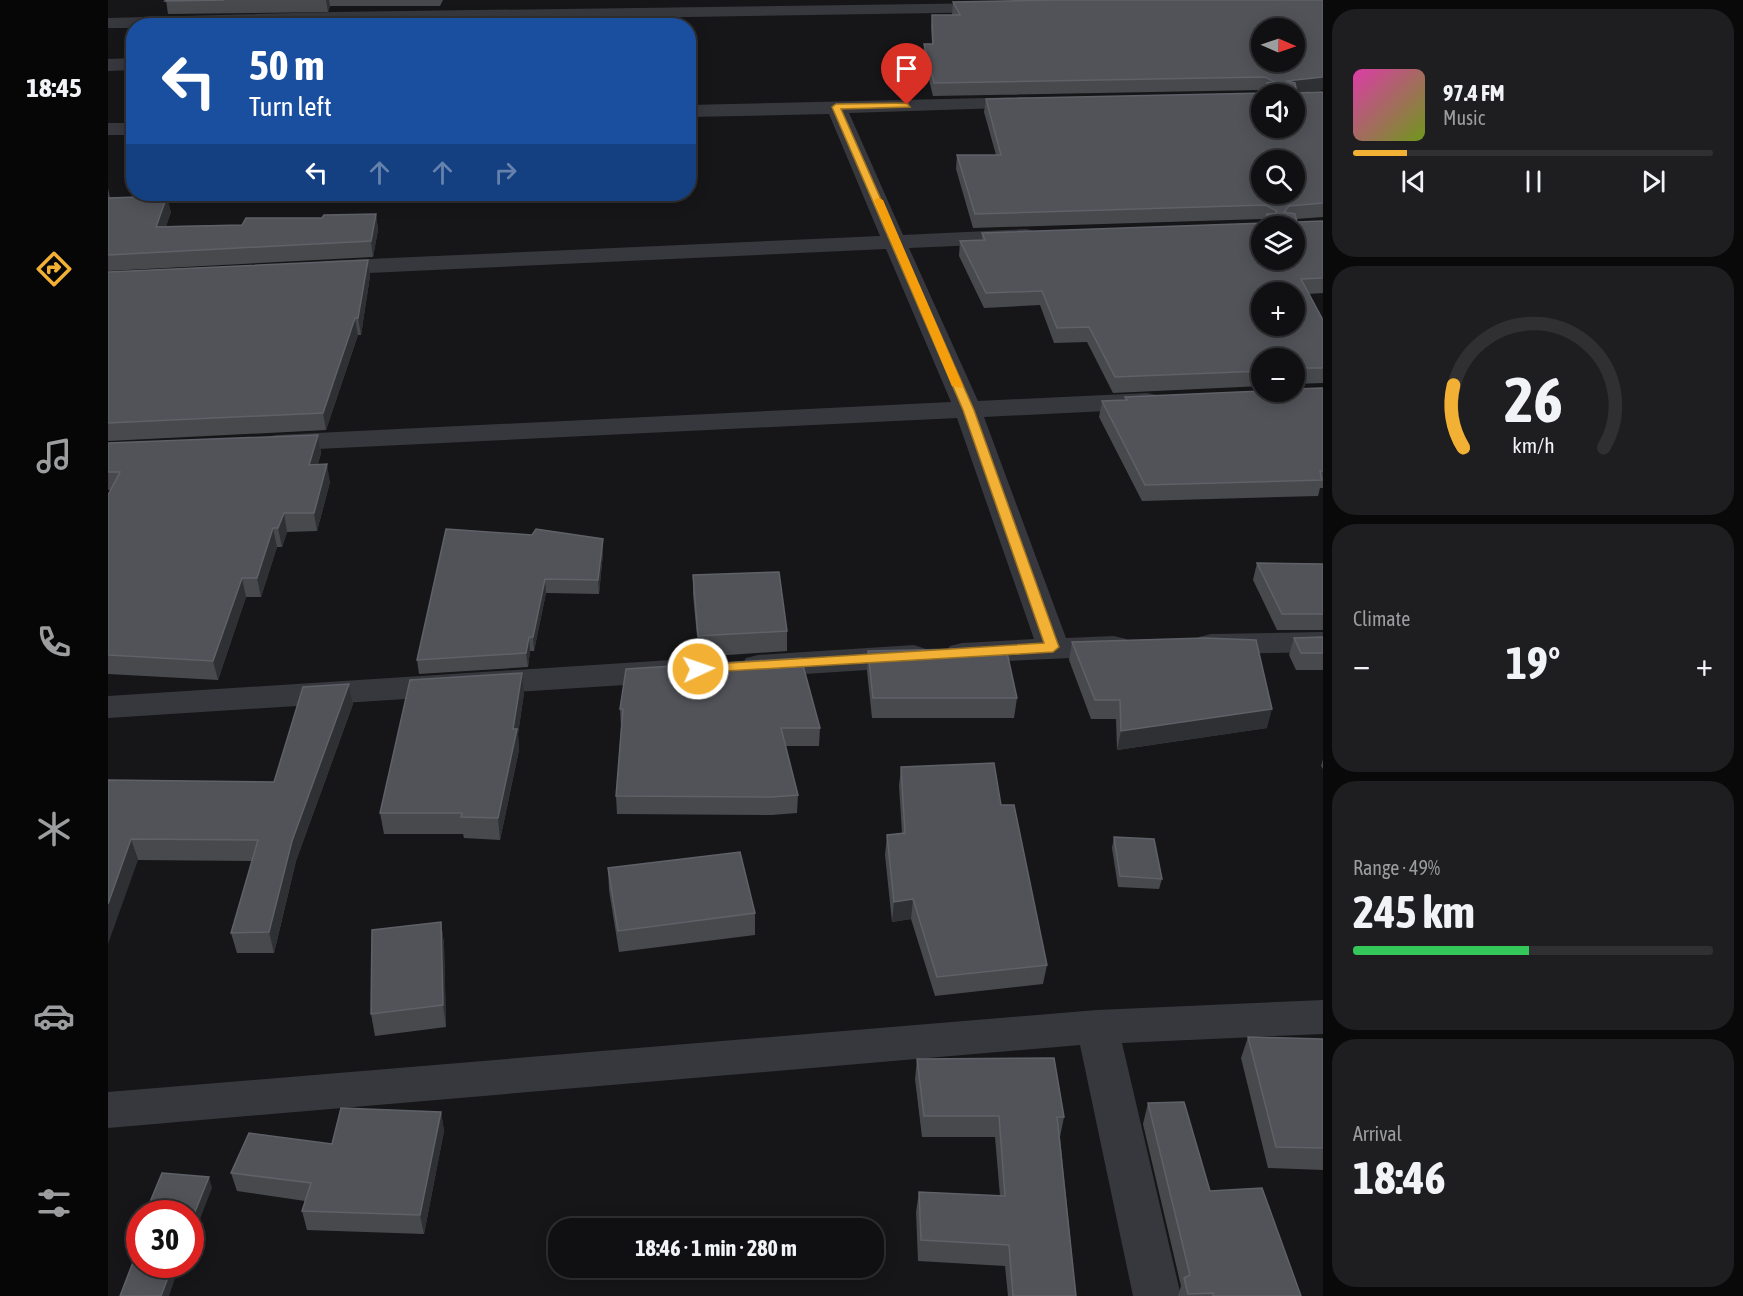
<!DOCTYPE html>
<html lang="en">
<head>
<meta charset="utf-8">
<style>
	body { margin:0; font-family:"Asap Condensed",sans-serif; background:#1e1e20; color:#f1f3f6; height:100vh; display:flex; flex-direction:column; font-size:22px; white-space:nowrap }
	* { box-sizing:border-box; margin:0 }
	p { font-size:20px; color:#9c9d9f }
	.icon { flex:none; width:33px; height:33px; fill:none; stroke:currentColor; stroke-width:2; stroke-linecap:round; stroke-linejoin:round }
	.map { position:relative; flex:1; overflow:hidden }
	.sheet { display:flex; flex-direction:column; gap:9px; padding:9px; background:#09090a; width:420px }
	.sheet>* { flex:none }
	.banner { position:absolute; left:18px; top:18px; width:570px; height:183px; border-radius:24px; box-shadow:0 3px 15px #0003,0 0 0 2px #303032; background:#1a4fa0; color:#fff; overflow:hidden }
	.needle { width:39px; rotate:92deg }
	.fabs { position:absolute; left:1143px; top:18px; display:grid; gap:12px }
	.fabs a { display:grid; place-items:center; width:54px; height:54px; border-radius:50%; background:#101012; box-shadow:0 3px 15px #0003,0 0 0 2px #303032; font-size:30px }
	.speed { position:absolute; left:18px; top:1200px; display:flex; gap:12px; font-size:30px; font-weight:700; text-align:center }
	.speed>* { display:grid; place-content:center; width:78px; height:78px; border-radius:50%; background:#101012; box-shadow:0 3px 15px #0003,0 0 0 2px #303032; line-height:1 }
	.speed .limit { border:9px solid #d22; background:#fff; color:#111 }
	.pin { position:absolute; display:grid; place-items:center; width:51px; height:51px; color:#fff; margin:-62px -26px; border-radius:50% 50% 50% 0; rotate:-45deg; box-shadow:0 0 6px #0007 }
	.pin .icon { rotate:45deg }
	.me { position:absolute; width:66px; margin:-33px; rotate:87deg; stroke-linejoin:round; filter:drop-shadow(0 0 4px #0008) }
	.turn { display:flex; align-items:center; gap:21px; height:126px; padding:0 24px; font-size:27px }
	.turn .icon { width:78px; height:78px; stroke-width:2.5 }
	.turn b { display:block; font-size:42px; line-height:51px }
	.lanes { display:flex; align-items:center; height:57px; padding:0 24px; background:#0003; justify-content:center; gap:30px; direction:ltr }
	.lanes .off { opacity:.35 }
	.big { font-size:45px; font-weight:700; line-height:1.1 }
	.sheet .card { flex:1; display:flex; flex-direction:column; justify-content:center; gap:9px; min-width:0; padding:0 21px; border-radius:24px; background:#1e1e20 }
	.sheet .dial { align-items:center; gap:0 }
	.dial svg { height:156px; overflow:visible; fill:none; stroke:#303032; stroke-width:7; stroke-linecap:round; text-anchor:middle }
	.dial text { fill:#f1f3f6; stroke:none }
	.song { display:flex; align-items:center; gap:18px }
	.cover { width:72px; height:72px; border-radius:9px; background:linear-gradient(135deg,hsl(320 70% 55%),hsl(80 70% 35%)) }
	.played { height:6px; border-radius:3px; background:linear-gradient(90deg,#f2b134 15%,#303032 15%) }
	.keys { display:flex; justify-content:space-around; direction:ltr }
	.heat { display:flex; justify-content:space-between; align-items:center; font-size:33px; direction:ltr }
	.charge { height:9px; border-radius:4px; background:linear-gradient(90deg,#34c759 49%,#303032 0) }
	.trip { position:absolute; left:440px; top:1218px; width:336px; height:60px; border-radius:24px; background:#101012; box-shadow:0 3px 15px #0003,0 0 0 2px #303032; font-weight:700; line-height:60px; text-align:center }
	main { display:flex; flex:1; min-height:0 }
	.tabs { display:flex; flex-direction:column; width:108px; justify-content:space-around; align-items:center; background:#060607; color:#9c9d9f }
	.tabs .icon { width:42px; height:42px }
	.tabs .active { color:#f2b134 }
	.tabs b { font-size:27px; color:#f1f3f6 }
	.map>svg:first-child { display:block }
</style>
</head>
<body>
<main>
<nav class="tabs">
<b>18:45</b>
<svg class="icon active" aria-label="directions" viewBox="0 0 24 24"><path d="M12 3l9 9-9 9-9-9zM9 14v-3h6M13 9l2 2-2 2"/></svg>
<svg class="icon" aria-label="music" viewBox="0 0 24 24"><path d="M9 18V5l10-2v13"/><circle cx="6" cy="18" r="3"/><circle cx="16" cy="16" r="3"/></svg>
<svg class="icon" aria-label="phone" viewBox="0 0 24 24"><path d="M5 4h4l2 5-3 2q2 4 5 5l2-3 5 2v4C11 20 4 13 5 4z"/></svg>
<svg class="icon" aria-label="climate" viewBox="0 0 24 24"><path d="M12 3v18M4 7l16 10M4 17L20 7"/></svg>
<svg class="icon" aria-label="car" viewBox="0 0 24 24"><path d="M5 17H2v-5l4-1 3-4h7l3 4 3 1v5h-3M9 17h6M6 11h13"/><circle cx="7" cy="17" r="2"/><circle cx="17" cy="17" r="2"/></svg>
<svg class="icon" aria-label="filters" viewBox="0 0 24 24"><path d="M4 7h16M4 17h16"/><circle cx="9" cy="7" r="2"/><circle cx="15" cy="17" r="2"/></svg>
</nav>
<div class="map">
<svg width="1215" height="1296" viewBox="0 0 1215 1296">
	<rect width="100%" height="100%" fill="#161618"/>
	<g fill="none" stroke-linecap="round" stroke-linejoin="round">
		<g fill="#37383d" fill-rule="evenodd">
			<path d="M888,3L894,4L897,8L894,12L26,26V28H0V18L226,12Z"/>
			<path d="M26,58V70L0,71V59Z"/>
			<path d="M921,97L928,99L931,103L928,107L741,113L795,235L918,229L926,231L930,236L926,241L918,243L801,248L870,401L1039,393L1049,395L1053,401L1049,407L1039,409L876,417L958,638L1006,636L1018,639L1022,646L1018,653L1006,656L854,663L842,660L837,653L842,646L854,643L926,639L849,418L168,451L158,449L154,443L158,437L168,435L843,402L778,249L217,275L209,273L205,268L209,263L217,261L772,236L721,114L580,117V105Z"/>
			<rect x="0" y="123" width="26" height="12"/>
			<path d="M1215,632V652L1103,654L1091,651L1087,644L1091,637L1103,634Z"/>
			<path d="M806,645L818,649L823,656L818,663L806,667L650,677L638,674L633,666L638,658L650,655Z"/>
			<path d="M563,660L575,663L580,671L575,679L563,682L0,718V696Z"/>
			<path d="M1215,1000V1034L1014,1043L1073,1296H1025L972,1045L0,1128V1092L989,1010Z"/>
		</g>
	</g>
	<g fill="#47494d">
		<path d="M58,0H335L332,6H222L220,12L60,14Z"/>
		<path d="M1215,0V90L1189,93L1215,92V217L1188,219L1189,222L1215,221V293L1200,294L1215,320V383L1186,384V358H1154V386L1005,393L979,342L946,343L932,305L876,308L851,256L852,241L874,240V233L1157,223L1158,221L1154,219L865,228L848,169L849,155H888L876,112L878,99L1157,93V91L1154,90L825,96L815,56L816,44H824L823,27L824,15H844L845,2Z"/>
		<path d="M0,188L2,198L63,212L58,226L134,225L268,214L270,230L265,257L0,271Z"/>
		<path d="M260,260L262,276L253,335H250L218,430L0,441V272Z"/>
		<path d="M1215,388V488H1212L1210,496L1034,501L991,417L994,401L1017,400V397Z"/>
		<path d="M210,435L213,453L210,464L222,482L209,531L179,532L174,547H169L153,597H138L110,680L0,674V495L3,490H0V443Z"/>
		<path d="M424,535L495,553L491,594L438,593L426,651H422L420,667L311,674L309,660Z"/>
		<path d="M1149,563L1215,564V630H1169L1145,580Z"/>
		<path d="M585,575L679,631V651L591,657L585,595Z"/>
		<path d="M1215,637V670H1188L1181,655L1186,638Z"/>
		<path d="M964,642L1159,728L1009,750L1008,719H983L961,660Z"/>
		<path d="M760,651L909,698L906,718H764L759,671Z"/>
		<path d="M241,684L245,704L188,861L166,953H129L123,933L144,861L30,860L0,780L166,782Z"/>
		<path d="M416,693L410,734L411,750L392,840L356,838L355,834H276L272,813Z"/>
		<path d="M512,709L712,728L711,746H677L690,795L689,813L664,815L509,814L508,796L513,727Z"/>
		<path d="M1215,759V769L1213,766Z"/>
		<path d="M793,767L893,805L939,965L935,984L827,996L803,919L784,922L777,855L779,835L794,833L791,786Z"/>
		<path d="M1006,837L1054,879L1051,889L1010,887L1004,848Z"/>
		<path d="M500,868L647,913V935L511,952L501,890Z"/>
		<path d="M333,922L336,944L338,1027L267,1036L263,1014Z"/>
		<path d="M1140,1037L1215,1039V1170L1160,1168L1133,1058Z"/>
		<path d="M809,1059L956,1117L952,1137L968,1296H900L897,1266L810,1261L808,1212L811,1192L892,1196L887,1137H814L807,1079Z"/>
		<path d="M1040,1103L1102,1191L1193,1296H1070L1073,1286L1035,1124Z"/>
		<path d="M333,1112L336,1131L316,1234L199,1230L194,1211L197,1201L129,1191L123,1173Z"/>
		<path d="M32,1226V1243L28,1234Z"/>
	</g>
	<g fill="#2f3033">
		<path d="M218,0H221L222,6L220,12Z"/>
		<path d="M1215,77V90L1176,94L1178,81Z"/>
		<path d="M59,196L63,212L52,243L48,227Z"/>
		<path d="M268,214L270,230L265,257L263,241Z"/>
		<path d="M260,260L262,276L253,335L250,318Z"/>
		<path d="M247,318L250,335L218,430L215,413Z"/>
		<path d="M210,435L213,453L204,483L201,465Z"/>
		<path d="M219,464L222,482L209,531L206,513Z"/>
		<path d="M176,513L179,532L174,547L170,528Z"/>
		<path d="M165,528L169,547L153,597L149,578Z"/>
		<path d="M495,539V553L491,594L490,580Z"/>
		<path d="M134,578L138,597L110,680L105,661Z"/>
		<path d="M437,579L438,593L426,651L425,637Z"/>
		<path d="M421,637L422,651L420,667L418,653Z"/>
		<path d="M414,673L416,693L410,734L411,750L392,840L390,818Z"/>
		<path d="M241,684L245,704L188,861L166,953L161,932L184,841Z"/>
		<path d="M1164,709L1159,728L1009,750L1013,731Z"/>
		<path d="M23,839L30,860L0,944V904Z"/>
		<path d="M805,899L803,919L784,922L786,902Z"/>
		<path d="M333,922L336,944L338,1027L335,1005Z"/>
		<path d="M333,1112L336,1131L316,1234L312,1215Z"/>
		<path d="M101,1177L104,1188L82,1245V1224Z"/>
		<path d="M65,1264H72L61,1296H53Z"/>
	</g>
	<g fill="#525359" stroke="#5f6168" stroke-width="1.5" fill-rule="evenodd">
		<path d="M58,0H116L57,1Z"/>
		<path d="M947,0H1215V77L1178,81L1187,83L1189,93L1215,92V203L1181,206L1176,212L1187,214L1189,222L1215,221V278L1193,279L1215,320V368H1190L1187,374H1186V358H1154V371L1007,377L981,327L949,328L934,291L878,293L852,241L877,240L874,233L1157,223L1159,214H1167L1169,211L1157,205L867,214L849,155H893L878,99L1157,93L1159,83L1167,82L1157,77L826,83L816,44H825L824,15H852L845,2ZM1154,28H1186V62H1154ZM1154,94H1186V128H1154ZM1154,160H1186V194H1154ZM1154,226H1186V260H1154ZM1154,292H1186V326H1154Z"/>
		<path d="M59,196L48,227L134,225L138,218H214L216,215L268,214L263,241L0,255V198Z"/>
		<path d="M260,260L250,318H247L215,413L0,423V272Z"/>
		<path d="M1215,388V471H1212L1214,480L1037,485L994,401L1019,400L1017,397L1154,391L1186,392V389Z"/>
		<path d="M210,435L201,465L219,464L206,513H176L170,528H165L149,578H134L105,661L0,655V495L12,472H0V443Z"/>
		<path d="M338,529L424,535L428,529L495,539L490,580L437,579L425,637H421L418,653L309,660Z"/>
		<path d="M1149,563L1215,564V614H1174Z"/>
		<path d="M671,572L679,631L590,636L585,575Z"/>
		<path d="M1215,637V653H1193L1186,638Z"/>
		<path d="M1097,638L1148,640L1164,709L1013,731L1012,700H987L964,642Z"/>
		<path d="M898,648L909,698H765L760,651Z"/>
		<path d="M693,658L712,728H673L690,795L664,797L508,796L515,709H512L518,669Z"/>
		<path d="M414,673L405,729H409L390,818L353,817L354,813H272L302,680Z"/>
		<path d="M241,684L184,841L161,932L123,933L150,840L23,839L0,904V780L166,782L195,687Z"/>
		<path d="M886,763L893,805H906L939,965L829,977L805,899L786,902L779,835L797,833L793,767Z"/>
		<path d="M1006,837L1046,839L1054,879L1012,876Z"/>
		<path d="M632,852L647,913L510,931L500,868Z"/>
		<path d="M333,922L335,1005L263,1014L264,930Z"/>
		<path d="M1140,1037L1215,1039V1148L1168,1147Z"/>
		<path d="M946,1058L956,1117H949L968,1296H905L901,1245L813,1240L811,1192L897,1196L891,1116H816L809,1059Z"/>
		<path d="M1076,1102L1102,1191L1154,1188L1193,1296H1105V1293L1080,1294L1076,1278L1082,1275L1040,1103Z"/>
		<path d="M233,1108L333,1112L312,1215L194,1211L203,1183L123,1173L141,1133L224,1144Z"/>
		<path d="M54,1173L101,1177L82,1224V1214H37Z"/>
		<path d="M32,1226V1235L28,1234Z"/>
		<path d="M32,1244V1264H65L53,1296H12Z"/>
	</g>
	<path fill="#f2b134" stroke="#9d7322" stroke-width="1.5" d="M799,103L802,107L733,109L866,410L951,647L945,652L585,673L583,669L590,665L936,643L855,410L724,107L728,104Z"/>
	<path fill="#f59e0b" d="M770,198L775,200L855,386L854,388L844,386L766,200Z"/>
</svg>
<div class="fabs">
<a><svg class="needle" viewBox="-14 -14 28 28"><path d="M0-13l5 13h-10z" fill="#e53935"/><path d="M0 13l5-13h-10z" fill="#9c9d9f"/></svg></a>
<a><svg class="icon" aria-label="sound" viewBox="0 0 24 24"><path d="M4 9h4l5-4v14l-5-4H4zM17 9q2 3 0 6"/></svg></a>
<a><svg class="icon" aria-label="search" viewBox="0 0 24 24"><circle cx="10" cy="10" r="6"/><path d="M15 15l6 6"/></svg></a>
<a><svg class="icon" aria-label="layers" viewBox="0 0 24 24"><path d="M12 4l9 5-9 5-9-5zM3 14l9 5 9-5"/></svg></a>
<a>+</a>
<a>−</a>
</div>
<div class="speed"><div class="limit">30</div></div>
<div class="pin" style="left:799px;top:105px;background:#d93025"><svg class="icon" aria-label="arrive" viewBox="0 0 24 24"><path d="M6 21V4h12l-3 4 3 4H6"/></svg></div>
<svg class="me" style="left:590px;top:669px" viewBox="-20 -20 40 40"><circle r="17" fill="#f2b134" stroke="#fff" stroke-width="3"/><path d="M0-11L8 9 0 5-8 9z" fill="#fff"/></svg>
<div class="trip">18:46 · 1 min · 280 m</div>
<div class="banner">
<div class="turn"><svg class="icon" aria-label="left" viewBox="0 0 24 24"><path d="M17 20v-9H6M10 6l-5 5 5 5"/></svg><div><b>50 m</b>Turn left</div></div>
<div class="lanes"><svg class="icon" aria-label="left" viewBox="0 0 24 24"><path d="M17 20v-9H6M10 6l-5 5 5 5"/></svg><svg class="icon off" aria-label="ahead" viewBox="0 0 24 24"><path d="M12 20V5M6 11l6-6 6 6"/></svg><svg class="icon off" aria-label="ahead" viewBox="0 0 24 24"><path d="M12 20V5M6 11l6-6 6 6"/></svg><svg class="icon off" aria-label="right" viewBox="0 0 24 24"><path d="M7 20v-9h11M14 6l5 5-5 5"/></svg></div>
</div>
</div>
<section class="sheet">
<div class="card">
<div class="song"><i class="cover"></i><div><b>97.4 FM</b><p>Music</p></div></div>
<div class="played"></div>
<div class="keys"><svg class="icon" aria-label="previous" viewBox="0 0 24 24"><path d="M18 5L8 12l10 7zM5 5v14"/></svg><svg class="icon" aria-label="pause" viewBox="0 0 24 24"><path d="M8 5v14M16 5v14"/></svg><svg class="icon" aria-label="next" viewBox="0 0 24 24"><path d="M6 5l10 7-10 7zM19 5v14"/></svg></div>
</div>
<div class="card dial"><svg viewBox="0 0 100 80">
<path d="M14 69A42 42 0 1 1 86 69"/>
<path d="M14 69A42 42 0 0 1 9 37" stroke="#f2b134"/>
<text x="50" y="56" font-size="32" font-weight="700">26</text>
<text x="50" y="72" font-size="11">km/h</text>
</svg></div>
<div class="card"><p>Climate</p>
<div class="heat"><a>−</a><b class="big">19°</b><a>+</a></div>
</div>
<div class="card"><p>Range · 49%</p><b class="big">245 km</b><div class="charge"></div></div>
<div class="card"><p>Arrival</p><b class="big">18:46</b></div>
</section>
</main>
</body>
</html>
